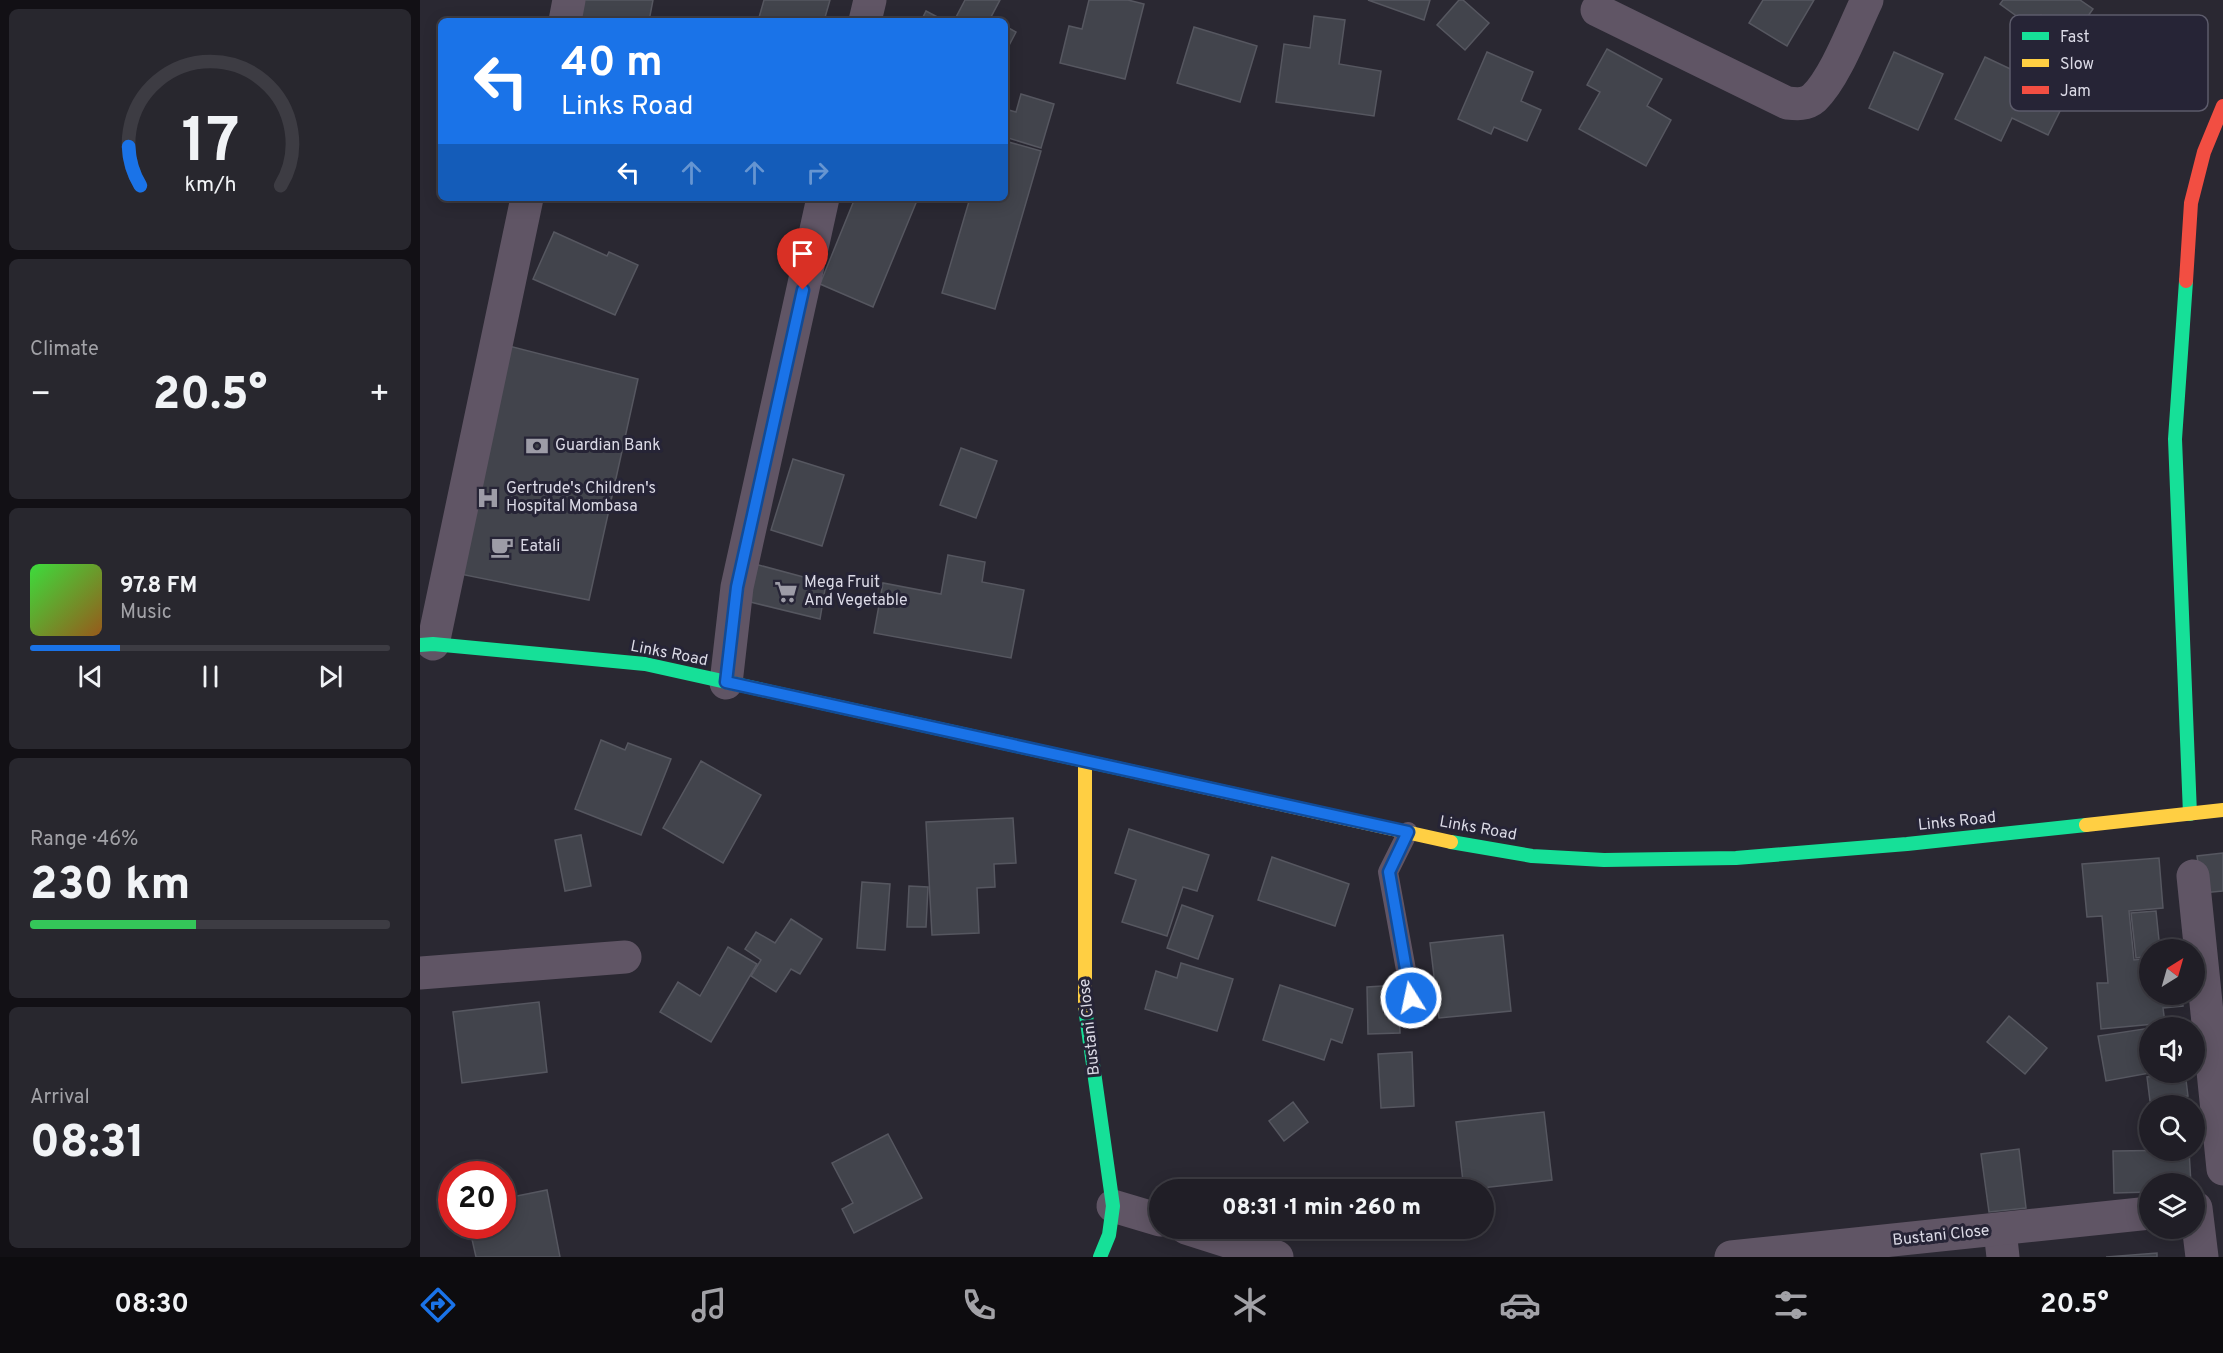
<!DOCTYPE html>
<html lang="en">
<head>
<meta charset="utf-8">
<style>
	body { margin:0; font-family:Overpass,sans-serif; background:#28272e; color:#f1f3f6; height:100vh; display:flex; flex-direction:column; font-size:22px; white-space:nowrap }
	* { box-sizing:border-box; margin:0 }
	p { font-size:20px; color:#a2a2a7 }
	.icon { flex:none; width:33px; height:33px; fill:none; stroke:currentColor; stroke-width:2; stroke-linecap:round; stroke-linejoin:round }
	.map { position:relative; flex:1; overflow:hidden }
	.side { display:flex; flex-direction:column; gap:9px; padding:9px; background:#121015; width:420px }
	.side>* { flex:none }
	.hud { position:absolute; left:18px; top:18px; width:570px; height:183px; border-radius:9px; box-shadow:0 3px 15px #0003,0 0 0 2px #3d3c43; background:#1a73e8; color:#fff; overflow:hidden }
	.needle { width:39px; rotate:37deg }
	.buttons { position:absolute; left:1719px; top:939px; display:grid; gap:12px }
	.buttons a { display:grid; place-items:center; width:66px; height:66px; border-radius:50%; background:#201e26; box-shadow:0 3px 15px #0003,0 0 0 2px #3d3c43; font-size:30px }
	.speed { position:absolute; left:18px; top:1161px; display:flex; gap:12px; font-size:30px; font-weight:700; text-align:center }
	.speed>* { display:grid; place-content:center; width:78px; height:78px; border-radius:50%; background:#201e26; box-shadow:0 3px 15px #0003,0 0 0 2px #3d3c43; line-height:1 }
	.speed .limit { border:9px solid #d22; background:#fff; color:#111 }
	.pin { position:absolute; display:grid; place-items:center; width:51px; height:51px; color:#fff; margin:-62px -26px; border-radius:50% 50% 50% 0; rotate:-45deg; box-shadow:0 0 6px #0007 }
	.pin .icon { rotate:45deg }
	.me { position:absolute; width:66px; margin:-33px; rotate:350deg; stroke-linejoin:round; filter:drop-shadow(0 0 4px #0008) }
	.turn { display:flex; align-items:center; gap:21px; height:126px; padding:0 24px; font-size:27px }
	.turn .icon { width:78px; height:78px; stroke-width:2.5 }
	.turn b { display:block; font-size:42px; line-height:51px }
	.lanes { display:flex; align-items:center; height:57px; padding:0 24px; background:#0003; justify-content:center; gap:30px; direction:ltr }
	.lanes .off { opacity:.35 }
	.big { font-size:45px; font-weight:800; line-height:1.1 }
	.side .widget { flex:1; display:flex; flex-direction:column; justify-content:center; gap:9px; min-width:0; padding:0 21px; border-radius:9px; background:#28272e }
	.side .dial { align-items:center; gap:0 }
	.dial svg { height:156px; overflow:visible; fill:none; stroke:#3d3c43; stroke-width:7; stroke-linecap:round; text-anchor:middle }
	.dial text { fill:#f1f3f6; stroke:none }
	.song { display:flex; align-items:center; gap:18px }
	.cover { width:72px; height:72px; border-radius:9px; background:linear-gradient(135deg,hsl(120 70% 55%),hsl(30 70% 35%)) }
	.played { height:6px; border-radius:3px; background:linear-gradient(90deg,#1a73e8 25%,#3d3c43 25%) }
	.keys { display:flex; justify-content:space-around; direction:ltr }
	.heat { display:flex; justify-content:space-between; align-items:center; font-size:33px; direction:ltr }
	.charge { height:9px; border-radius:4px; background:linear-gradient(90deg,#34c759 46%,#3d3c43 0) }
	.trip { position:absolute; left:729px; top:1179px; width:345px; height:60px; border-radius:30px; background:#201e26; box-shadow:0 3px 15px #0003,0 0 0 2px #3d3c43; font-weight:800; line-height:60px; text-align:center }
	.tab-bar { display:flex; height:96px; justify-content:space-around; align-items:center; background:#0d0c0f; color:#a2a2a7 }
	.tab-bar .icon { width:42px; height:42px }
	.tab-bar .selected { color:#1a73e8 }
	.tab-bar b { font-size:27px; color:#f1f3f6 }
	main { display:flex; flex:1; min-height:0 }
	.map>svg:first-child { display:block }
</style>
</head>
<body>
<main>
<section class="side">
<div class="widget dial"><svg viewBox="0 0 100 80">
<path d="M14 69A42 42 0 1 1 86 69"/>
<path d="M14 69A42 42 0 0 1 8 49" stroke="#1a73e8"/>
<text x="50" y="56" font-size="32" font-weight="700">17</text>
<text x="50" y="72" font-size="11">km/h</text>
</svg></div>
<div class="widget"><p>Climate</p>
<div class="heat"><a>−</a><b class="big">20.5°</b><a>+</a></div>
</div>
<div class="widget">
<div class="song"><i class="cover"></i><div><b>97.8 FM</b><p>Music</p></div></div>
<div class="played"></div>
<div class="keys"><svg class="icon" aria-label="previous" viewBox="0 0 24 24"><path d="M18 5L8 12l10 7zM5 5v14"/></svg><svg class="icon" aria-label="pause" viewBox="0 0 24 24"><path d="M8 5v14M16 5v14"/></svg><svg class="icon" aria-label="next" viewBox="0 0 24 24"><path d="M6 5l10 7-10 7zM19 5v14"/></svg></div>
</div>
<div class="widget"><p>Range · 46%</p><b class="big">230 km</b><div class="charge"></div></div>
<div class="widget"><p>Arrival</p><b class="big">08:31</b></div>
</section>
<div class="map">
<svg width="1803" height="1257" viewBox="0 0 1803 1257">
	<rect width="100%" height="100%" fill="#2a2832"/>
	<g fill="#42444c" stroke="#565760" stroke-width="1.5">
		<path d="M161,0H233L229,21H157Z"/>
		<path d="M344,0H410L404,21H338Z"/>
		<path d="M545,0H580L570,19L574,21H534Z"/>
		<path d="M669,0H708L724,4L705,79L640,63L649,26L662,29Z"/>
		<path d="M948,0H1010L1004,20Z"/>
		<path d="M1039,0H1043L1069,23L1045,50L1017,25Z"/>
		<path d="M1343,0H1394L1367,46L1329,23Z"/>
		<path d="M1583,0H1660L1673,9L1653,37L1621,15L1613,28L1580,4Z"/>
		<path d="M506,11L525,21H501Z"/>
		<path d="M894,16L925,20L919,64L961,71L954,116L856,102L864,44L890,48Z"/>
		<path d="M585,26L596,32L585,53Z"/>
		<path d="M774,27L837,46L820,102L757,83Z"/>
		<path d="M1187,49L1242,79L1227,106L1251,120L1226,166L1159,129L1180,92L1167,85Z"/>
		<path d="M1067,52L1113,72L1101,101L1121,110L1107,141L1074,127L1071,134L1038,119Z"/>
		<path d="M1474,52L1523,74L1498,130L1449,108Z"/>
		<path d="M1565,57L1601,74L1604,67L1651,89L1628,135L1592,118L1581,141L1535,119Z"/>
		<path d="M601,94L634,104L621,148L585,137V109L596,112Z"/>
		<path d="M585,141L621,151L575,309L522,293L550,198H585Z"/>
		<path d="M435,198H498L453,307L400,284Z"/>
		<path d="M134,232L187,256L189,252L218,265L195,315L113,279Z"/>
		<path d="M85,345L218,379L169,600L35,573Z"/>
		<path d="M541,448L577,461L556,518L520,505Z"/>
		<path d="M373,459L424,475L402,546L351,530Z"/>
		<path d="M528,555L565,562L562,582L604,590L591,658L454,633L463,583L521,594Z"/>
		<path d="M335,564L406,583L400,619L326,601Z"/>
		<path d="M181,740L205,750L208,743L251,759L221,835L155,809Z"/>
		<path d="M281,761L341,795L303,863L243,828Z"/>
		<path d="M593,818L596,863L574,864L575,887L557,888L559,933L512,935L506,822Z"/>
		<path d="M709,829L789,855L777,891L763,887L747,936L702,922L716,880L695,873Z"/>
		<path d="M161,835L171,886L145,891L135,840Z"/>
		<path d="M1803,853V891L1782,893L1777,856Z"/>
		<path d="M852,857L929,884L915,926L838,900Z"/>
		<path d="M1739,858L1743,908L1709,911L1714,960L1730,958V994H1762L1763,1006L1743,1008L1745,1023L1681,1029L1677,983H1688L1682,916L1667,917L1662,864Z"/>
		<path d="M442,882L470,884L465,950L437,948Z"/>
		<path d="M489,886L508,887L506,927H487Z"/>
		<path d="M762,905L793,916L778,959L747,948Z"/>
		<path d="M1736,911L1740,950H1730V956L1716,958L1711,913Z"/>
		<path d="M371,919L402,939L380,974L371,969L356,992L331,976L341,960L325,949L336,932L355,943Z"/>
		<path d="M1083,935L1091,1011L1019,1018L1010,943Z"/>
		<path d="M308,947L337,964L291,1042L240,1012L258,982L280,996Z"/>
		<path d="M761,963L813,979L797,1031L725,1009L736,971L757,978Z"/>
		<path d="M860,985L933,1009L922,1043L911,1039L904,1060L843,1040Z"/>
		<path d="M978,985L980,1033L948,1034L947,987Z"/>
		<path d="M119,1002L127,1072L42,1083L33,1012Z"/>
		<path d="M1589,1016L1627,1048L1605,1074L1567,1042Z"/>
		<path d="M1730,1028V1072H1735L1686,1081L1678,1036Z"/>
		<path d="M992,1052L994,1106L961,1108L958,1054Z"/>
		<path d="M1765,1072L1768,1096L1730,1101L1727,1077Z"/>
		<path d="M873,1102L888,1122L864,1141L849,1121Z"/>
		<path d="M1124,1112L1132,1180L1044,1190L1036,1122Z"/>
		<path d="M468,1134L502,1198L434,1233L422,1209L433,1203L412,1163Z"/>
		<path d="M1599,1149L1606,1208L1569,1212L1561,1154Z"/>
		<path d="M1769,1150L1771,1184H1730V1192L1694,1193L1693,1151Z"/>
		<path d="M127,1190L140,1257H56L49,1226H82V1199Z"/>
		<path d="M1737,1253V1257H1686Z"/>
	</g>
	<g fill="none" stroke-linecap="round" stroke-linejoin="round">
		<path stroke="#605565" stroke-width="20" d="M988,832L968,872L991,997"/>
		<g stroke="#605565" stroke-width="33">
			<path d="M1177,10L1367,103C1377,104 1386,105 1394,98C1415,78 1434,27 1447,0"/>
			<path d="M145,21L149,0"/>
			<path d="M445,21L450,0"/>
			<path d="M13,644L107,198"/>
			<path d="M306,683L317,587L403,198"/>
			<path d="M1773,876L1803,1169"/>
			<path d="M0,973L205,957"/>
			<path d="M693,1206L740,1220"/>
			<path d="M1776,1208L1782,1257"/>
			<path d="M766,1228L857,1257"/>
			<path d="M1580,1230L1583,1257"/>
			<path d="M1311,1257L1730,1213"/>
		</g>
		<g stroke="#16e098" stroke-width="14">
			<path d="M1766,281L1755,439L1770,814"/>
			<path d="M0,645L13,644L225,664L760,782"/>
			<path d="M1031,842L1112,856L1184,860L1316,858L1487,844L1666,825"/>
			<path d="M665,1008L693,1206L689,1235L680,1257"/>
		</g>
		<g stroke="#ffcf43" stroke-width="14">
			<path d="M760,782L1031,842"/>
			<path d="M1666,825L1803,810"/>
			<path d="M665,1008V762"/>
		</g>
		<path stroke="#f24e42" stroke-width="14" d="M1766,281L1771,203L1784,152L1803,106"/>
	</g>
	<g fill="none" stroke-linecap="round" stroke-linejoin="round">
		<g stroke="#114b97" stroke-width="15">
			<path id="route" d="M383,290L317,587L306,682L988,832L969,872L991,998"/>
		</g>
		<use href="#route" stroke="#1a73e8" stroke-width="10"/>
	</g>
	<defs>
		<g id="bank-bare" transform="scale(1.8)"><path d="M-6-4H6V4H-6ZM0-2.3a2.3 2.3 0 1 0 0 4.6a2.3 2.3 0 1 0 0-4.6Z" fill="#9d9ca7" stroke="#262436" stroke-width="2.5" paint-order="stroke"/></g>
		<g id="hospital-bare" transform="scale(1.8)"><path d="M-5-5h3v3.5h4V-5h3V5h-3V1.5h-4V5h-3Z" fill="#9d9ca7" stroke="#262436" stroke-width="2.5" paint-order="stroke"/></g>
		<g id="cafe-bare" transform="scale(1.8)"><path d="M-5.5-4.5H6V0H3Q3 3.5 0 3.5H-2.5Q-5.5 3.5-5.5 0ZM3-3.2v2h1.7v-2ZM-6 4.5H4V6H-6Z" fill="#9d9ca7" stroke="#262436" stroke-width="2.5" paint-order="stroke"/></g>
		<g id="supermarket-bare" transform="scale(1.8)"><path d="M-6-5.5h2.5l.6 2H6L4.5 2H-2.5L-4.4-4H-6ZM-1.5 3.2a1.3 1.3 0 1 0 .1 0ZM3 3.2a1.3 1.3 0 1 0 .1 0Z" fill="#9d9ca7" stroke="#262436" stroke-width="2.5" paint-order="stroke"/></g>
	</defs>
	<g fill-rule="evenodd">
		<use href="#bank-bare" x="117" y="446"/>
		<use href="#hospital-bare" x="68" y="498"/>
		<use href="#cafe-bare" x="82" y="547"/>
		<use href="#supermarket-bare" x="366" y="592"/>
	</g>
	<g text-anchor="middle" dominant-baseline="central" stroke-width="6" stroke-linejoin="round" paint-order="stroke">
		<g font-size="16" fill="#dbdae6" stroke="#262436" text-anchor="start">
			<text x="135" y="446">Guardian Bank</text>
			<text x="86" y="489">Gertrude's Children's<tspan x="86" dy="18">Hospital Mombasa</tspan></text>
			<text x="100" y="547">Eatali</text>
			<text x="384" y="583">Mega Fruit<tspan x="384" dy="18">And Vegetable</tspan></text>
		</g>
		<g font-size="16" fill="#dbdae6" stroke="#262436">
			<text transform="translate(249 654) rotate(11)">Links Road</text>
			<text transform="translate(1537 822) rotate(-6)">Links Road</text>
			<text transform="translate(1058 829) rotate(10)">Links Road</text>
			<text transform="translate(670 1027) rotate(-96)">Bustani Close</text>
			<text transform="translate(1521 1236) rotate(-6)">Bustani Close</text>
		</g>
	</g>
	<rect x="1590" y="15" width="198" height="96" rx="9" fill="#262436" stroke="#5c5b6b" stroke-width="1.5"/>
	<rect x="1602" y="32" width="27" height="8" fill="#16e098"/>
	<rect x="1602" y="59" width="27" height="8" fill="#ffcf43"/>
	<rect x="1602" y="86" width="27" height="8" fill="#f24e42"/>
	<g font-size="16" fill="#dbdae6">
		<text x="1640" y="42">Fast</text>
		<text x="1640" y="69">Slow</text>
		<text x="1640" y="96">Jam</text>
	</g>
</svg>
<div class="buttons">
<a><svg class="needle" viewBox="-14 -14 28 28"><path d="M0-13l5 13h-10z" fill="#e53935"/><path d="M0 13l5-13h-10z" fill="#a2a2a7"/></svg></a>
<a><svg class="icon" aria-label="sound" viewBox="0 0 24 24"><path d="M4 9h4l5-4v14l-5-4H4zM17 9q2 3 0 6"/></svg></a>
<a><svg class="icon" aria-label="search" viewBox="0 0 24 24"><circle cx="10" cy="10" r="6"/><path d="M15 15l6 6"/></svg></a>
<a><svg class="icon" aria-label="layers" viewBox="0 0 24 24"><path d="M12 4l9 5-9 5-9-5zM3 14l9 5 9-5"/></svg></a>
</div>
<div class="speed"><div class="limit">20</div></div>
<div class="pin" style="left:383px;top:290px;background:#d93025"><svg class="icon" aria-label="arrive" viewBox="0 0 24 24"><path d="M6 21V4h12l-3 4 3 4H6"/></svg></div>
<svg class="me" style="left:991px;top:998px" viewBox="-20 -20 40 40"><circle r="17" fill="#1a73e8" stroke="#fff" stroke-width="3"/><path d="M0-11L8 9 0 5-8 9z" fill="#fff"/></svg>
<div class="trip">08:31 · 1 min · 260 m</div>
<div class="hud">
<div class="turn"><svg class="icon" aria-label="left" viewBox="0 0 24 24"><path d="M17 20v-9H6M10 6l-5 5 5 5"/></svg><div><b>40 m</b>Links Road</div></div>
<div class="lanes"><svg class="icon" aria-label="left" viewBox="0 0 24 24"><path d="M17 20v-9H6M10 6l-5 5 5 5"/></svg><svg class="icon off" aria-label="ahead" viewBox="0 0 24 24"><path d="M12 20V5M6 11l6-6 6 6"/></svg><svg class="icon off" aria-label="ahead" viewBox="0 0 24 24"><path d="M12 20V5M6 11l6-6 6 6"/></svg><svg class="icon off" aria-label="right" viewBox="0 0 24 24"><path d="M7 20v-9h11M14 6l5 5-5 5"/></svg></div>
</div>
</div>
</main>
<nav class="tab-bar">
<b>08:30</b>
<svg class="icon selected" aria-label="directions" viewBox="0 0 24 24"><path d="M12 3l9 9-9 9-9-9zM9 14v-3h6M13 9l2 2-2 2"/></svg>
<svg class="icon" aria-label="music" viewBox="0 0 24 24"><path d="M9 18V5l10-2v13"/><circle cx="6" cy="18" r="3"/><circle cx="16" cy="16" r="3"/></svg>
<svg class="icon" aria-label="phone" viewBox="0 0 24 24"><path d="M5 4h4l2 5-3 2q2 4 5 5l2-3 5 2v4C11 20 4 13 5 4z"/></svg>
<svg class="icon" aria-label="climate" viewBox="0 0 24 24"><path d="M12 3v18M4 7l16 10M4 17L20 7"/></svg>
<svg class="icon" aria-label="car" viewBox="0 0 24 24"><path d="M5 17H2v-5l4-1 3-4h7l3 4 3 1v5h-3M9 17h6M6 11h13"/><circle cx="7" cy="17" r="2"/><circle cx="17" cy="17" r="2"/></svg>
<svg class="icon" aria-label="filters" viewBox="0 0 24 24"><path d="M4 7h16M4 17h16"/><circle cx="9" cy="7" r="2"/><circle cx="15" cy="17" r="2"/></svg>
<b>20.5°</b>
</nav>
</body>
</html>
